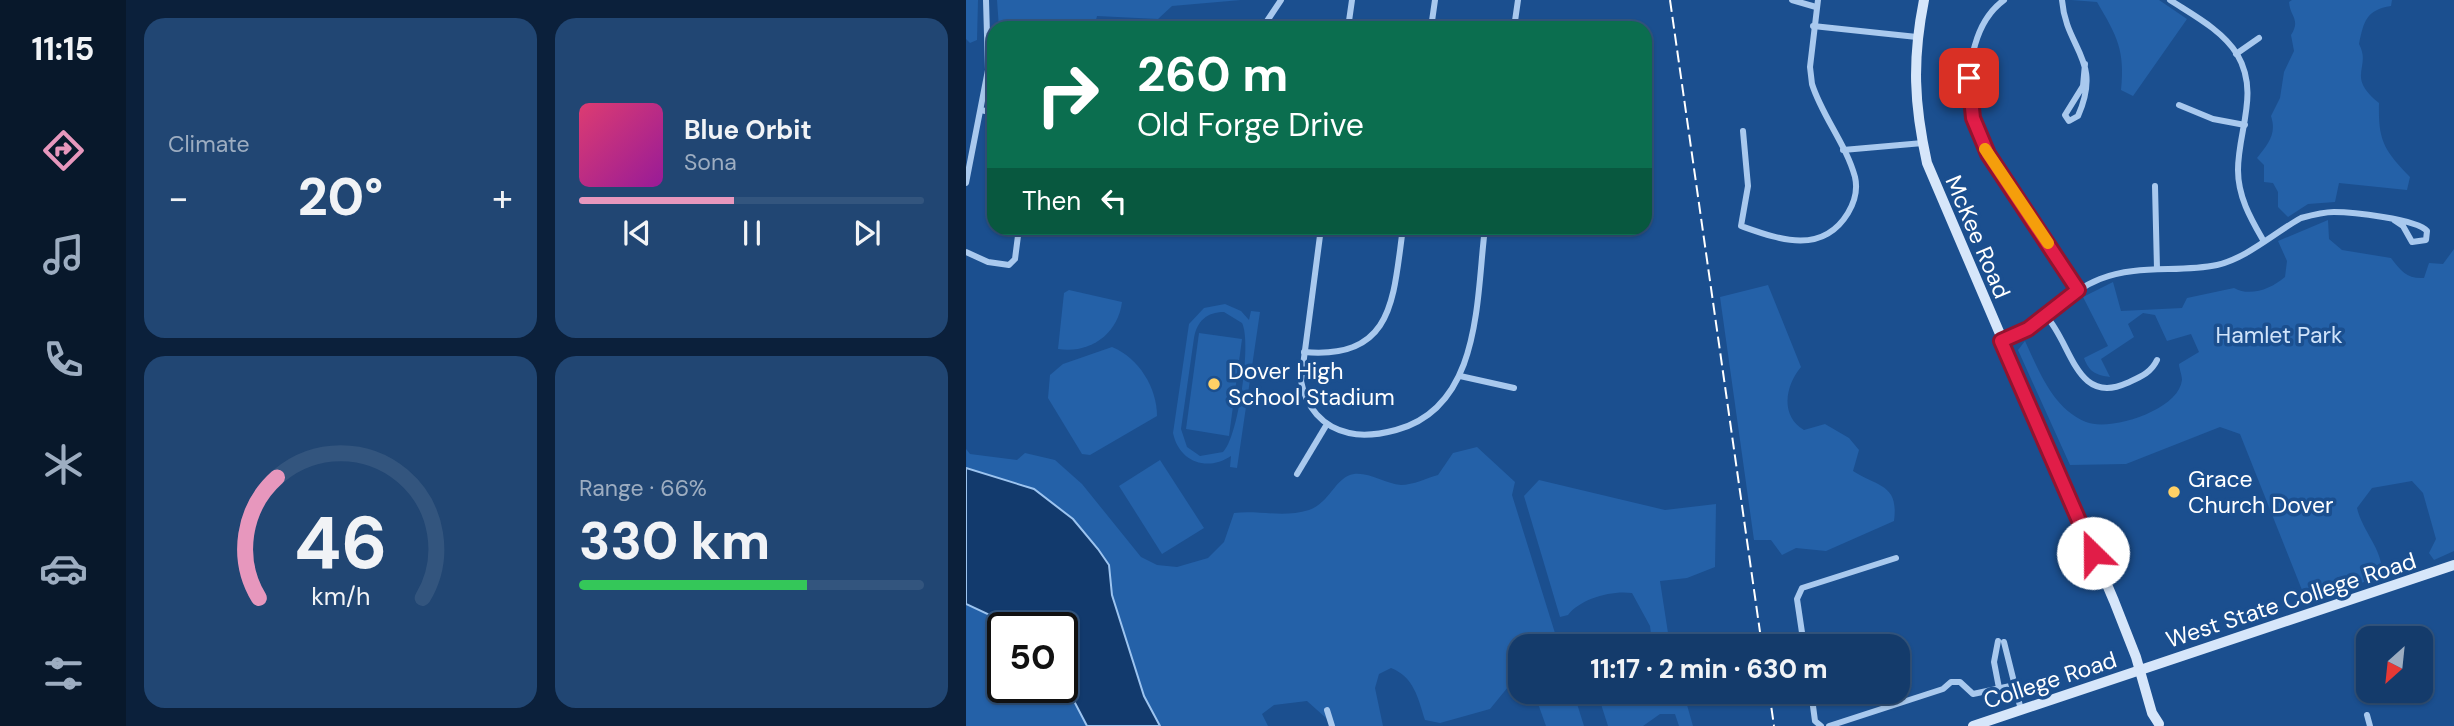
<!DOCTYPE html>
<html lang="en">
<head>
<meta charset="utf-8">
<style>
	body { margin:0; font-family:"DM Sans",sans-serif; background:#214673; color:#f1f3f6; height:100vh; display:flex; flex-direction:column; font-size:26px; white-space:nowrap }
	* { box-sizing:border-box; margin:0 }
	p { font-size:23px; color:#9dadc1 }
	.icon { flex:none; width:38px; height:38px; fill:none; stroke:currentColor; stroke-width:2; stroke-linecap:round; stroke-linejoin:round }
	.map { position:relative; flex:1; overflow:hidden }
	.details { display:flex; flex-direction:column; gap:18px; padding:18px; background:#0b203b; width:840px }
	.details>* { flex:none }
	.guide { position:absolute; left:21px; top:21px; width:665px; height:214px; border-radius:21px; box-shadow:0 2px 5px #0004,0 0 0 2px #33557e; background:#0b6e4f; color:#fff; overflow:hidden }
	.needle { width:46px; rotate:207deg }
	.controls { position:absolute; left:1390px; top:626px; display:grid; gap:14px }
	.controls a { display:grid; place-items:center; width:77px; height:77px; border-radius:14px; background:#143b6b; box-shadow:0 2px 5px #0004,0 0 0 2px #33557e; font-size:35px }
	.speed { position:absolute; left:21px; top:612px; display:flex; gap:14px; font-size:35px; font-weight:700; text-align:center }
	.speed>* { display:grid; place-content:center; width:91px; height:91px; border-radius:50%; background:#143b6b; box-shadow:0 2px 5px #0004,0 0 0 2px #33557e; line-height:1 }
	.speed .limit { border:4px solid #111; border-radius:10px; background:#fff; color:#111 }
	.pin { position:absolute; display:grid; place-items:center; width:60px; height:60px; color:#fff; margin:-30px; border-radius:14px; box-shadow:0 4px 10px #0006 }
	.me { position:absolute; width:77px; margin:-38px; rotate:337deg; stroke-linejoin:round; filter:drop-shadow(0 0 5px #0008) }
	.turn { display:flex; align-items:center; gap:24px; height:147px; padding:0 35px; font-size:32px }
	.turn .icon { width:91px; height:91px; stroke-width:2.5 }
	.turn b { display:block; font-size:49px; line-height:60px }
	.then { display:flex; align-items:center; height:66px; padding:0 35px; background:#0003; gap:14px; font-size:26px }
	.big { font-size:52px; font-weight:800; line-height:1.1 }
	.details .card { flex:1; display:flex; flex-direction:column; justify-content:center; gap:10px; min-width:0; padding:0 24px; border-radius:21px; background:#214673 }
	.details .dial { align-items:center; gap:0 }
	.dial svg { height:182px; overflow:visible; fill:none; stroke:#33557e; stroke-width:7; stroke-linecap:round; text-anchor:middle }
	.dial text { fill:#f1f3f6; stroke:none }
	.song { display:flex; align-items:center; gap:21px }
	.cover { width:84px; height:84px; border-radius:10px; background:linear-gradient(135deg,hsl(340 70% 55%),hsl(300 70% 35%)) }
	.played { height:7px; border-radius:4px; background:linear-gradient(90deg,#e797bd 45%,#33557e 45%) }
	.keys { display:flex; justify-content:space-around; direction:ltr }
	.heat { display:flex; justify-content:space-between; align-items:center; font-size:38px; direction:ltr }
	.charge { height:10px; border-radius:5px; background:linear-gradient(90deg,#34c759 66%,#33557e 0) }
	.details .tiles { flex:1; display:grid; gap:18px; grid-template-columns:repeat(2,1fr) }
	.trip { position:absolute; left:542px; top:634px; width:402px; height:70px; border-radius:21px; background:#143b6b; box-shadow:0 2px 5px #0004,0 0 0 2px #33557e; font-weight:800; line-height:70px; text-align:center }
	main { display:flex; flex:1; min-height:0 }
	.menu { display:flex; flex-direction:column; width:126px; justify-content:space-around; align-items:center; background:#08182b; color:#9dadc1 }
	.menu .icon { width:49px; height:49px }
	.menu .current { color:#e797bd }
	.menu b { font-size:32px; color:#f1f3f6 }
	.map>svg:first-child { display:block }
</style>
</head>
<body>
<main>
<nav class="menu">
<b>11:15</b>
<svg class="icon current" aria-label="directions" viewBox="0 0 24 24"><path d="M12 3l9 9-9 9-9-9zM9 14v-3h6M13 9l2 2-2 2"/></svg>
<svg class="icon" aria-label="music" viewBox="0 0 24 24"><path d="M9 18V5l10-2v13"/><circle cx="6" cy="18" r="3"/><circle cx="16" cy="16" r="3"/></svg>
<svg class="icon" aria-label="phone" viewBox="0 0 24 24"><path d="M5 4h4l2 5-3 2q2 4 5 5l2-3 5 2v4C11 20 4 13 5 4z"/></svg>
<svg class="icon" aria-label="climate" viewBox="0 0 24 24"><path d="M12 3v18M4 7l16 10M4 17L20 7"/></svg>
<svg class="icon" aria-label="car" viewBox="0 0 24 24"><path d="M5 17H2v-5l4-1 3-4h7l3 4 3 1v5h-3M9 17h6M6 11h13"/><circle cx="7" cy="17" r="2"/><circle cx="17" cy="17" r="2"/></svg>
<svg class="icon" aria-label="filters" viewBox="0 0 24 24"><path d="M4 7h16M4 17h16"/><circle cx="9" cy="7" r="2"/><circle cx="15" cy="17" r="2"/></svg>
</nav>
<section class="details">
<div class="tiles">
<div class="card"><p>Climate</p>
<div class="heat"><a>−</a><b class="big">20°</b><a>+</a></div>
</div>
<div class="card">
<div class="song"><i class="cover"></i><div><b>Blue Orbit</b><p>Sona</p></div></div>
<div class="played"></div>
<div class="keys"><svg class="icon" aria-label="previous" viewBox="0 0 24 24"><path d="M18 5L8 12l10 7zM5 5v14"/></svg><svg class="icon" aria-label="pause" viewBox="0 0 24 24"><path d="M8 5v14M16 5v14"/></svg><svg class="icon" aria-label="next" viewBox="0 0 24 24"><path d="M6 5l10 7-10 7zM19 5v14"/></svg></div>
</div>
<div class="card dial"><svg viewBox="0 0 100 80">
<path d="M14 69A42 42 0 1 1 86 69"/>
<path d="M14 69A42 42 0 0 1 22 16" stroke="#e797bd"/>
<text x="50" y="56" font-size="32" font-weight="700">46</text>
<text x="50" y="72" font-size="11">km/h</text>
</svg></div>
<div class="card"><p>Range · 66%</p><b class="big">330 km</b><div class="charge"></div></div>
</div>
</section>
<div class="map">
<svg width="1488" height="726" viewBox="0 0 1488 726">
	<rect width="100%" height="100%" fill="#1b4f8f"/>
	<g fill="#2461a8" fill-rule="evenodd">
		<path d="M0,0H12L11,40L4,43L0,39Z"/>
		<path d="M31,0H275L206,6L192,19L131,16L128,28H33Z"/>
		<path d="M1105,0H1193L1221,19L1167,96L1155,90C1159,50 1151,36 1131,2Z"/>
		<path d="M1326,0H1426L1425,6C1400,10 1398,21 1393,44C1406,68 1379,76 1413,103C1412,141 1418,150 1444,177L1441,190L1373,183L1369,202L1342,204L1322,217L1312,207V192L1307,183L1298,182V165L1291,158C1302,144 1311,134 1305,116L1314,98L1318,72L1328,51L1325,35C1335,19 1324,17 1323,2Z"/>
		<path d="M1362,220L1363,239L1376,250L1425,258C1435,271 1441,279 1458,278L1463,263L1477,264L1488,249V551L1468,560L1463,553L1470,539L1457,493L1446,481L1406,488L1391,508C1397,533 1418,550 1416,576L1350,598L1336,590L1274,434L1254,427L1160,464L1104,465L1052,350L1059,341C1073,371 1087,409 1120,422C1144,432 1213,410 1216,380C1216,375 1213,368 1213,364L1233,352L1225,334L1201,341L1189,315L1177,313L1162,324L1168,337L1135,359L1144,377C1130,375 1123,372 1118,358L1142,346L1117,297L1147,282L1155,311L1216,308L1221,298L1268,288C1284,297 1305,289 1319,277L1321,261L1312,241Z"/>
		<path d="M802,285L835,367C819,386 814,416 838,430L859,424L883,438L893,450L887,471C912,487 933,484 928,521L860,551L830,548L816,555L805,540H788L754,297Z"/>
		<path d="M103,290L156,302C152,334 124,354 92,349L98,293Z"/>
		<path d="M259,304L275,311L283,320L285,311L294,312L271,468L264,467L265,456C241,472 213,462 207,433L223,324L238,308ZM258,312L276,323C286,342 272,439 257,452L234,456L221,447L215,429L228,338C231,321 241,312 258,312Z"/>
		<path d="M233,333L276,339L263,436L220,429Z"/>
		<path d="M146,347C173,358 191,388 191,416L124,455L116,454L82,398L84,375L97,364Z"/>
		<path d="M511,447L549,482L546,495L593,646H555V686L542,687L524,709L474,723L459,720C452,698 448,677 425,668L413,674L409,688L417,726H369L341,701L308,705L296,714L302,726H194L178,696L146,595L143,565L132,549L107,519L59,485L0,468V449L4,454L51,460L59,453L89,460L116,484L175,557L191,565L211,567L242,558L258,542L268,513C294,510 317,518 343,510C364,503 369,477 388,474C403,472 420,484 435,485C447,485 461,478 472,475L487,453Z"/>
		<path d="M194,460L238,528L196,554L153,486Z"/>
		<path d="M573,480L699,510L750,504L749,567L721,578L694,581L704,646H663L686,642L684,626L666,593C645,590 614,599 602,615L594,617L558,496Z"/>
		<path d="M0,604L26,616L37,628V688H96V678L121,726H0Z"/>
		<path d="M564,691H607L618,726H580L570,698Z"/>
		<path d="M640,691H717L727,726H713L709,714H694L677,726H642L634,701Z"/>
	</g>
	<path fill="#123a6d" stroke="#9cc4f0" stroke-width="2" d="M0,468L68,489L107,519L132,549L143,565L146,595L178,696L194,726H121L96,678V628H37L26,616L0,604Z"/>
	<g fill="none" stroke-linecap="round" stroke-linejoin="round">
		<g stroke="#a9c9ee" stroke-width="6">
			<path d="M826,0L850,7"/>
			<path d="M1038,0C1023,11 1014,27 1009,45C989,108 1023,153 1056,204C1074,232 1093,261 1112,290"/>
			<path d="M1096,0C1100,50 1137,59 1112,116L1103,121L1099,115L1117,86L1119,64"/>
			<path d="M1204,0C1227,15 1256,30 1271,54C1294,93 1272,130 1272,170C1272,197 1285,219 1297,240"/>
			<path d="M299,24L315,0"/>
			<path d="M847,26L951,37"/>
			<path d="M382,28L386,0"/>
			<path d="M465,28L469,0"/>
			<path d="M548,28L552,0"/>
			<path d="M1270,54L1293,38"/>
			<path d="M1213,105L1247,119L1279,125"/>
			<path d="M15,110L28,113"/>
			<path d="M777,131L782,186L775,226C812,239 856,256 882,213C888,203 892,190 889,177C880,144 856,116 846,84L844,67L852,0"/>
			<path d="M877,150L957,143"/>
			<path d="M0,183L22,70L20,0"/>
			<path d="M1189,186L1191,269"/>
			<path d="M355,228L335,381C340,407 356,427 383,433C399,437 415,434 430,430C516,407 510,298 519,228"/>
			<path d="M0,252L22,262L43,265L49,259L53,228"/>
			<path d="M1080,316C1106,344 1110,406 1161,383C1174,377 1185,373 1191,360"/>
			<path d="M1035,341C1077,325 1096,294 1134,279C1171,264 1213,273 1251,265C1281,258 1308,233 1335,218C1346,215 1357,212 1368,212C1385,212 1451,219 1461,231L1460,240L1446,242L1437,226L1428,220"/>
			<path d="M338,352C429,360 427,297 437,228"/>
			<path d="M494,376L548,388"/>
			<path d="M331,474L361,424"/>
			<path d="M1032,641L1028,662L1033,688"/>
			<path d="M1038,642L1055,710"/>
			<path d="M838,646L831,599L836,588L930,558"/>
			<path d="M845,691L849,721L855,726"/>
			<path d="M361,710L366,726"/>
			<path d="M1401,715L1404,726"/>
			<path d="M863,726L977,689L985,682H994L1007,694L1049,685"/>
		</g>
		<g stroke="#d6e6fa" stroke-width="10">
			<path d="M958,0C946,60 948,104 961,163L1148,601L1170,657L1186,713L1193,724"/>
			<path d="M1007,726L1488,565"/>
		</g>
		<g stroke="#fff" stroke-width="2" stroke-dasharray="12 5" stroke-linecap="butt">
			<path d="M704,0L796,646"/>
			<path d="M803,691L808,726"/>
		</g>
	</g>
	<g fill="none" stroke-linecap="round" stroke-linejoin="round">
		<g stroke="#92132f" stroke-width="18">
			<path id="route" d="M1003,78L1007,118L1022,154L1112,290L1062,329L1035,341L1127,553"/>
		</g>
		<use href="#route" stroke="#e11d48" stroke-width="12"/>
		<path stroke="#f59e0b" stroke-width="12" d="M1019,149L1082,243"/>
	</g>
	<g fill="#ffd166" stroke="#1b4f8f" stroke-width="2.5">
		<circle cx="248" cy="384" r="7"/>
		<circle cx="1208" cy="492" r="7"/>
	</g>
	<g text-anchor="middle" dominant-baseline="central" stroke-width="7" stroke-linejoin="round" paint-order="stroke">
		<g font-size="23" fill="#fff" stroke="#1b4f8f">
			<text transform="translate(1012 237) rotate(67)">McKee Road</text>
			<text transform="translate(1325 600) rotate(-18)">West State College Road</text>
			<text transform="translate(1084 680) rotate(-18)">College Road</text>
		</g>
		<g font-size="23" fill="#cfe3fa" stroke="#1b4f8f">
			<text x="1313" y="335">Hamlet Park</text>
		</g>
		<g font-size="23" fill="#fff" stroke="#1b4f8f" text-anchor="start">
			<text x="262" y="371">Dover High<tspan x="262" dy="26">School Stadium</tspan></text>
			<text x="1222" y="479">Grace<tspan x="1222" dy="26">Church Dover</tspan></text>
		</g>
	</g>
</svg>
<div class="controls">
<a><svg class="needle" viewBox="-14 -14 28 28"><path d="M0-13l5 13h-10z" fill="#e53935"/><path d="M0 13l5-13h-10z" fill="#9dadc1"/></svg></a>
</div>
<div class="speed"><div class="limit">50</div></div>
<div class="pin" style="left:1003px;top:78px;background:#d93025"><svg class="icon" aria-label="arrive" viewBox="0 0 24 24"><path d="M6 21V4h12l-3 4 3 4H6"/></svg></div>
<svg class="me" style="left:1127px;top:553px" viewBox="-20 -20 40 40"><circle r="19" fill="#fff"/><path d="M0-13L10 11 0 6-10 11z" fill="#e11d48"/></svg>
<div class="trip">11:17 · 2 min · 630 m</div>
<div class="guide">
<div class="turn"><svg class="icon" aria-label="right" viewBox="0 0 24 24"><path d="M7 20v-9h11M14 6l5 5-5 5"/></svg><div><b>260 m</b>Old Forge Drive</div></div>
<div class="then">Then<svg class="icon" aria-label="left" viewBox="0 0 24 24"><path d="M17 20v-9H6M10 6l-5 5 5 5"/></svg></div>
</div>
</div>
</main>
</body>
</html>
